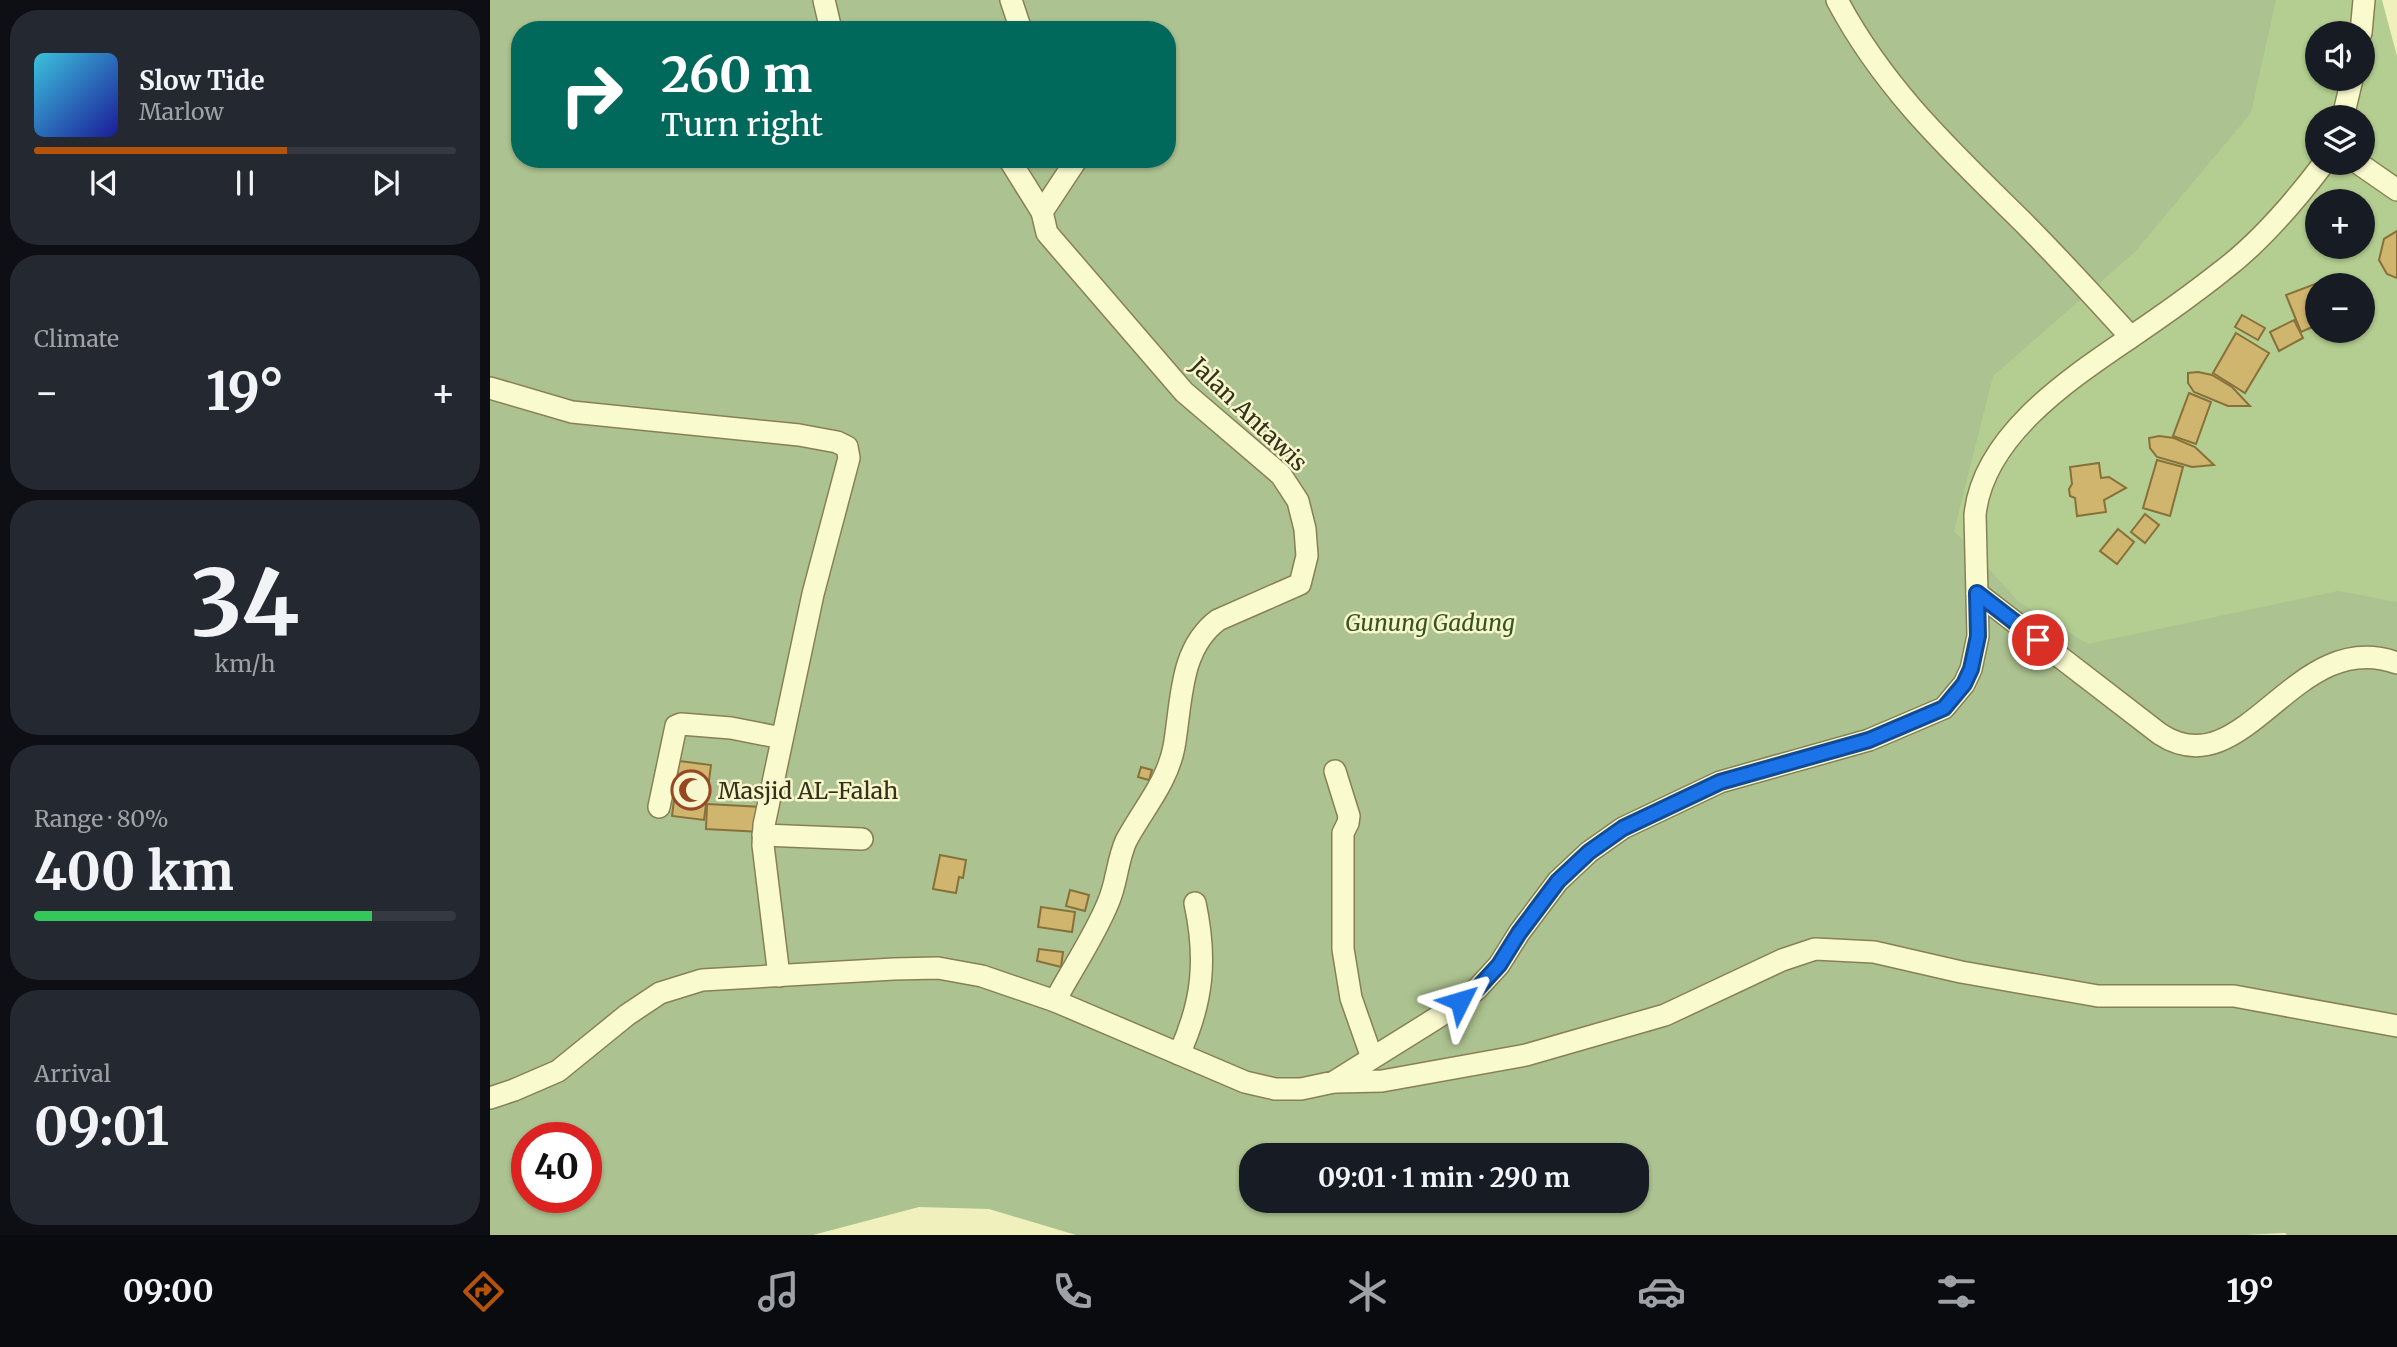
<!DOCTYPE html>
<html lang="en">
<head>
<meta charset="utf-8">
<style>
	body { margin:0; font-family:Merriweather,serif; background:#242831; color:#f1f3f6; height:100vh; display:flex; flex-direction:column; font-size:26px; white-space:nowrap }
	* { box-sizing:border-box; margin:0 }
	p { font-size:23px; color:#9ea1a6 }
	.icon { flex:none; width:38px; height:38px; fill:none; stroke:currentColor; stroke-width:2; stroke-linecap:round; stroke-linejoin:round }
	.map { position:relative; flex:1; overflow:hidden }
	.drawer { display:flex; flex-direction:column; gap:10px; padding:10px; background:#0d0f14; width:490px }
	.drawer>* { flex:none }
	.guide { position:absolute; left:21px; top:21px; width:665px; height:147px; border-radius:28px; box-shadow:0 2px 5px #0004; background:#00695c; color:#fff; overflow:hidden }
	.buttons { position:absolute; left:1815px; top:21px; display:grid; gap:14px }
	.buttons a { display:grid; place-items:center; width:70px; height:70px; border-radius:50%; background:#171b24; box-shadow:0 2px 5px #0004; font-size:35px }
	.speed { position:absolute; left:21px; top:1122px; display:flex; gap:14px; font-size:35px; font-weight:700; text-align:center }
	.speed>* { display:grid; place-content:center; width:91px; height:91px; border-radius:50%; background:#171b24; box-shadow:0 2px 5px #0004; line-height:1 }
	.speed .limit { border:10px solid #d22; background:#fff; color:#111 }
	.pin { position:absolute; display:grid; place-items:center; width:60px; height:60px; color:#fff; margin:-30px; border:4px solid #fff; border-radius:50%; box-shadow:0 2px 7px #0007 }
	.me { position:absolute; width:77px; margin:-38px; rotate:50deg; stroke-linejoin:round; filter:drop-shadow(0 0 5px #0008) }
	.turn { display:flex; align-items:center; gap:24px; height:147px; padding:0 35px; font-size:32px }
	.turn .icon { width:91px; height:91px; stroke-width:2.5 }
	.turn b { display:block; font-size:49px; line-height:60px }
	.big { font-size:52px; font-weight:700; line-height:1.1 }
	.drawer .tile { flex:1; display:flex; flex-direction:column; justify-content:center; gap:10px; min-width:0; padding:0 24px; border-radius:28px; background:#242831 }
	.drawer .dial { align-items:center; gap:0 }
	.dial b { font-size:91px; line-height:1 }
	.song { display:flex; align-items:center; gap:21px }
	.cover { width:84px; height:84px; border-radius:10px; background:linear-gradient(135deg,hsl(190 70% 55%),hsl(240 70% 35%)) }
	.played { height:7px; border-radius:4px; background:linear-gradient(90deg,#b45309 60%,#363941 60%) }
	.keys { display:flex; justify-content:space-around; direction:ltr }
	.heat { display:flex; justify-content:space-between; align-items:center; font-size:38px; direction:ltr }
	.charge { height:10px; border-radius:5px; background:linear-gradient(90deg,#34c759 80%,#363941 0) }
	.trip { position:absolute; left:749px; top:1143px; width:410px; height:70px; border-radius:28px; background:#171b24; box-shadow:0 2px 5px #0004; font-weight:700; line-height:70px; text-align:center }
	.tab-bar { display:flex; height:112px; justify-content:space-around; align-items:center; background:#090b0e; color:#9ea1a6 }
	.tab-bar .icon { width:49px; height:49px }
	.tab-bar .current { color:#b45309 }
	.tab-bar b { font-size:32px; color:#f1f3f6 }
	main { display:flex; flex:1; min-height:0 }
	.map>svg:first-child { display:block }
</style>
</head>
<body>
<main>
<section class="drawer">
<div class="tile">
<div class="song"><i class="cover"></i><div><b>Slow Tide</b><p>Marlow</p></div></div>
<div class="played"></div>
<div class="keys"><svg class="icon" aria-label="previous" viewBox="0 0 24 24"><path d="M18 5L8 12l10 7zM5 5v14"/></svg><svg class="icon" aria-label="pause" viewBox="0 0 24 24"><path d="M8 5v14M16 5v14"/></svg><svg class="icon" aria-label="next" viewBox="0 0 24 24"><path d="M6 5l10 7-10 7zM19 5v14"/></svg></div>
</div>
<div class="tile"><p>Climate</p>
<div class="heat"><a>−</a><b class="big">19°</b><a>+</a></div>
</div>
<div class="tile dial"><b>34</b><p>km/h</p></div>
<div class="tile"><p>Range · 80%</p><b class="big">400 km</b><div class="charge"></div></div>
<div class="tile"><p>Arrival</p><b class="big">09:01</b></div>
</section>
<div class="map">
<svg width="1907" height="1235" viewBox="0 0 1907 1235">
	<rect width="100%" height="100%" fill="#eff0bc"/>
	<path fill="#b3ce90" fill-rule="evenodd" d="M1363,0H1892L1907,56V790L1172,578ZM1827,33H1872V79H1827ZM1827,117H1872V163H1827ZM1827,201H1872V247H1827ZM1827,285H1872V331H1827Z"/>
	<path fill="#acc290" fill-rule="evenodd" d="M0,0H1786L1761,113L1645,252L1503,376L1464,531L1529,602L1598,644L1848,591L1907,602V1235H1797L1795,1233L1756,1235H586L499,1209L429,1207L323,1235H0ZM30,30H677V159H30ZM37,1138H96V1197H37ZM761,1155H1146V1200H761Z"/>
	<g fill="#d0b56f" stroke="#887139" stroke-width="2">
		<path d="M1907,231V278L1897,274L1889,260L1894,239Z"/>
		<path d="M1846,276L1870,285H1827V325L1811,332L1796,295Z"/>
		<path d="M1752,315L1775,328L1768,340L1745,327Z"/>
		<path d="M1804,320L1813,338L1789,351L1780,332Z"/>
		<path d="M1746,333L1779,353L1755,393L1723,373Z"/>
		<path d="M1708,372L1722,375L1742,387L1760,406H1738L1704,392L1698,383V373Z"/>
		<path d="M1699,393L1721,402L1706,444L1683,436Z"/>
		<path d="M1669,436L1684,438L1705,447L1724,465L1702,467L1667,457L1660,448L1659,438Z"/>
		<path d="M1667,460L1693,467L1680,516L1653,508Z"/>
		<path d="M1609,463L1611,478L1619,477L1636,488L1614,500L1616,512L1587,516L1585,498L1580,496L1579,489L1582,484L1580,467Z"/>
		<path d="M1655,514L1669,525L1655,543L1641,532Z"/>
		<path d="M1628,529L1644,542L1627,564L1610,551Z"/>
		<path d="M189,761L221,765L214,820L182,816Z"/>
		<path d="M651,767L662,770L659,780L648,777Z"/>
		<path d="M217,804L272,807L271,832L216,829Z"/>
		<path d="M450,855L476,860L473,878L469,877L466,893L443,889Z"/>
		<path d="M580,890L599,895L595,911L576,906Z"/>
		<path d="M551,907L585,912L582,932L548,927Z"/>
		<path d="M549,949L573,952L571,967L547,961Z"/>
	</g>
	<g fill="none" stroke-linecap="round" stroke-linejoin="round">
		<g stroke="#888055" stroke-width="24">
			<g id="minor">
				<path d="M334,0L341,30"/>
				<path d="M521,0L531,30"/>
				<path d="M1347,0C1394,89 1460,150 1531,220C1569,258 1605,298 1641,337"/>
				<path d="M1871,33L1874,0"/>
				<path d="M1853,117L1862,79"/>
				<path d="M519,159L552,212"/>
				<path d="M1868,163L1907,190"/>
				<path d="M0,388L82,412L309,435L347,442L357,447L359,458L323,594L274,825L273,845L289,976"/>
				<path d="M1487,593L1670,734C1755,790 1804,625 1907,663"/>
				<path d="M845,771L859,816L858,823L853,833V949L861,998L882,1058"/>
				<path d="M169,807L186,726L191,724L241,728L292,738"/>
				<path d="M273,835L372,839"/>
				<path d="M565,1001C582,969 604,937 618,903C627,883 627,861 636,841C653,809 677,783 684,747C692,702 689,649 728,620L810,584L817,556L815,529L808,501L791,475L694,392L557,233L552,212L587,159"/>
				<path d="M689,1054C713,1002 717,959 705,903"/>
				<path d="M846,1082L892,1081L1036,1055L1175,1015L1292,960L1325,949L1384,952L1471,972L1608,996H1744L1907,1026"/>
				<path d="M0,1098L24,1090L68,1071L137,1015L170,993L212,980L404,969L448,968L492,976L565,1001L755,1082L785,1089H811L844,1082L953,1014L987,989L1009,965L1029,933L1068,881L1099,852L1133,828L1230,782L1379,740L1454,708L1474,684L1481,669L1488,636L1485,515C1493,435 1581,378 1641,337C1672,316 1703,294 1732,271C1769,243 1806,200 1834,163"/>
			</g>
		</g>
		<use href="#minor" stroke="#fafacf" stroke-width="21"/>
	</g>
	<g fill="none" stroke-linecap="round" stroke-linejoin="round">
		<g stroke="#114b97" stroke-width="18">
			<path id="route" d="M970,1001L987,989L1009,965L1029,933L1068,881L1099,852L1133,828L1230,782L1379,740L1454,708L1474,684L1481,669L1488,636L1487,593L1548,640"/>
		</g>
		<use href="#route" stroke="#1a73e8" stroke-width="12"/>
	</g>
	<defs>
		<g id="mosque-ring" transform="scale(2.0125)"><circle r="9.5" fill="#f6f7cc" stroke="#994622" stroke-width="1.5"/><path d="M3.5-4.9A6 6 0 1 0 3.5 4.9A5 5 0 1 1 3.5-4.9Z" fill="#994622"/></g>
	</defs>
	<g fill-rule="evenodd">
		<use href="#mosque-ring" x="201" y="790"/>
	</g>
	<g text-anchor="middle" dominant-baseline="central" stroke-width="5" stroke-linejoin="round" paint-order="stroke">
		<g font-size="23" fill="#36301a" stroke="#f6f7cc">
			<text transform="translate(759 414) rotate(44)">Jalan Antawis</text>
		</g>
		<g font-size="23" font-style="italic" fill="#375320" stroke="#f6f7cc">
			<text x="940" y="622">Gunung Gadung</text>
		</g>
		<g font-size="23" fill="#36301a" stroke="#f6f7cc" text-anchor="start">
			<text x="228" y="790">Masjid AL-Falah</text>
		</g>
	</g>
</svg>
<div class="buttons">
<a><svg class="icon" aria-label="sound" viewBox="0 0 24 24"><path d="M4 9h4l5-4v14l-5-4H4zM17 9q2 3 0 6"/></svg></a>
<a><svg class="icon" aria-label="layers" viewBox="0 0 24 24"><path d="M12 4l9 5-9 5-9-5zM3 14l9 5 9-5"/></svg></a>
<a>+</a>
<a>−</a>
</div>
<div class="speed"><div class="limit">40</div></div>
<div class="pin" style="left:1548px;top:640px;background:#d93025"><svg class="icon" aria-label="arrive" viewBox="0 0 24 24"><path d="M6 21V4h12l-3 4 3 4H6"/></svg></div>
<svg class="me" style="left:970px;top:1001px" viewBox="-20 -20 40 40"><path d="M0-17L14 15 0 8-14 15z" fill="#1a73e8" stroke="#fff" stroke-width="4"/></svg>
<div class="trip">09:01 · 1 min · 290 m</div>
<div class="guide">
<div class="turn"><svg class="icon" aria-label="right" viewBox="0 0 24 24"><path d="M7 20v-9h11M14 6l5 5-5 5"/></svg><div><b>260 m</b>Turn right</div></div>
</div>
</div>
</main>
<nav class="tab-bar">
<b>09:00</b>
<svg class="icon current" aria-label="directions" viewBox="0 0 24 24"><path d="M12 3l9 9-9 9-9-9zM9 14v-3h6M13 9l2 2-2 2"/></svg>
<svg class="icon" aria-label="music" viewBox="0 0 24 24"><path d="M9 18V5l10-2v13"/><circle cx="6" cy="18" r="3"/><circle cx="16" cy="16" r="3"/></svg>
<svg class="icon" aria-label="phone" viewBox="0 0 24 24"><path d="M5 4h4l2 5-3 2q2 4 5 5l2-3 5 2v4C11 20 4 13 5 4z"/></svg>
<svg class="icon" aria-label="climate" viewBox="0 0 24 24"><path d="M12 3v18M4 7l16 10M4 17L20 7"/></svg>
<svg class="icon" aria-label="car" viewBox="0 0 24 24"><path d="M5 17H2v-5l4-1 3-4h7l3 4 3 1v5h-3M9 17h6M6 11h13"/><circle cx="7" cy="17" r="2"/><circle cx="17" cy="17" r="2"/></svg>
<svg class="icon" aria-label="filters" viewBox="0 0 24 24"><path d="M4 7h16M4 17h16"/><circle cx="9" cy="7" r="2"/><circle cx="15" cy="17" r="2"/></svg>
<b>19°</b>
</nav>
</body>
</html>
